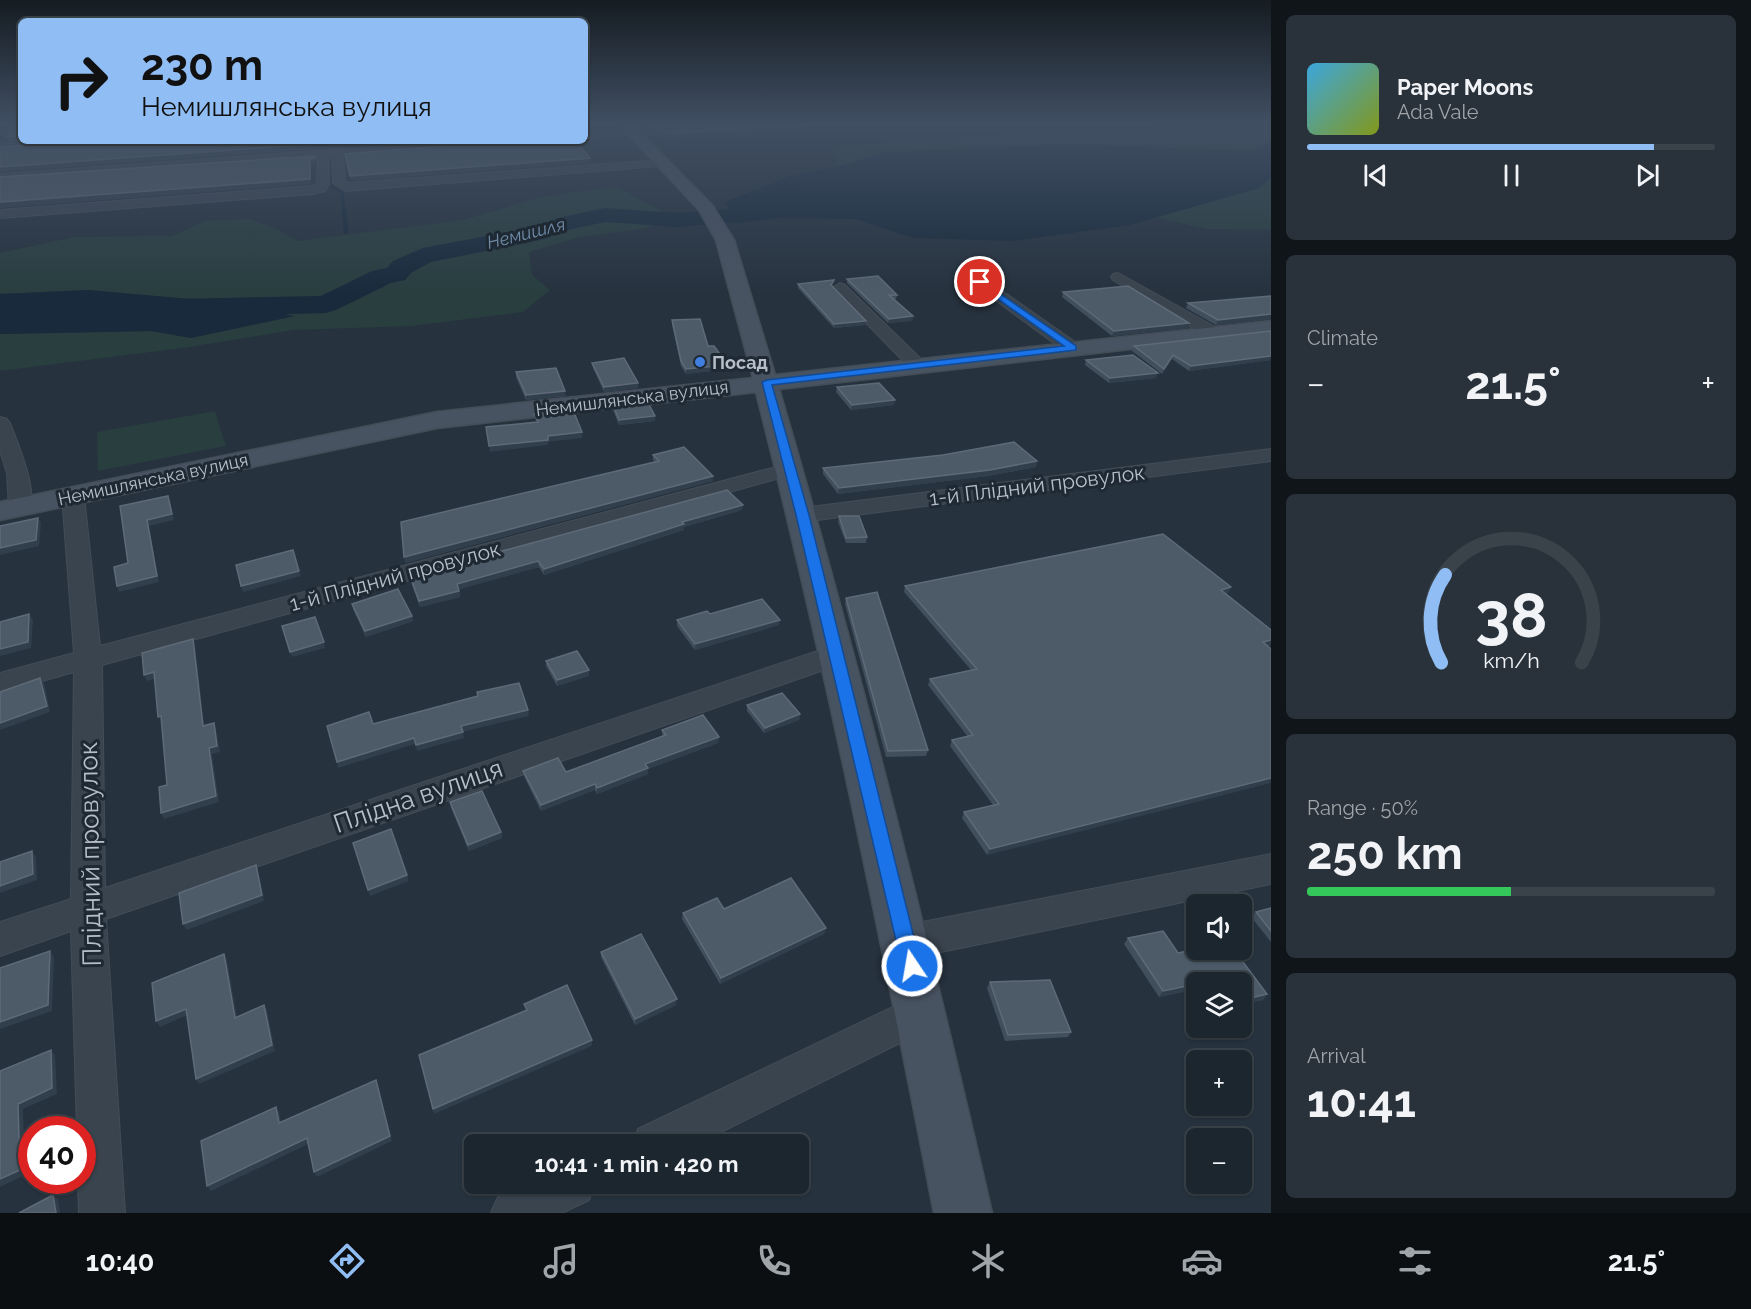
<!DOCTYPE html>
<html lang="en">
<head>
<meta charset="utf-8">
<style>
	body { margin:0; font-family:Raleway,sans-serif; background:#29323a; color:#f1f3f6; height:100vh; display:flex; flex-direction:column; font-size:22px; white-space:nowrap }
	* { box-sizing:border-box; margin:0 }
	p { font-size:20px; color:#a0a5aa }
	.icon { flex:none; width:33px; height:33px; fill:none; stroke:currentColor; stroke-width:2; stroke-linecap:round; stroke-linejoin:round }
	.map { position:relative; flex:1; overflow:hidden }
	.side { display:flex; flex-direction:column; gap:15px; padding:15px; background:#0f1519; width:480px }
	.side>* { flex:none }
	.top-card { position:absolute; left:18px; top:18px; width:570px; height:126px; border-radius:9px; box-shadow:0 2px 4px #0004,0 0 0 2px #3a434a; background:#90bef4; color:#111; overflow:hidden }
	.fabs { position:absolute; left:1186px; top:894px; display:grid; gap:12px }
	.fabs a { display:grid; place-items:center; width:66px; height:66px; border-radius:9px; background:#1c262e; box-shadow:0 2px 4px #0004,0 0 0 2px #3a434a; font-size:30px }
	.speed { position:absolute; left:18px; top:1116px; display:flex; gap:12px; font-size:30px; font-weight:700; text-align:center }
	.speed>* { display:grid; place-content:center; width:78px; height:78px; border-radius:50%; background:#1c262e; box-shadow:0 2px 4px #0004,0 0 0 2px #3a434a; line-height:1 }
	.speed .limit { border:9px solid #d22; background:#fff; color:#111 }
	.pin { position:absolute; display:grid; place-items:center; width:51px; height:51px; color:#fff; margin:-26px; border:3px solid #fff; border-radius:50%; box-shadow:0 2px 6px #0007 }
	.me { position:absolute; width:66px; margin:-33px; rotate:348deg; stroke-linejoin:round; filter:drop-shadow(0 0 4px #0008) }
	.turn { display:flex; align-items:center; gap:21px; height:126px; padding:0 24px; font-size:27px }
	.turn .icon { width:78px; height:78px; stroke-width:2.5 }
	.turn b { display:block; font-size:42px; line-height:51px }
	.big { font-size:45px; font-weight:700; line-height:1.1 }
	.side .widget { flex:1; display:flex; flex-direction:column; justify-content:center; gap:9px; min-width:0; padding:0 21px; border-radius:9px; background:#29323a }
	.side .dial { align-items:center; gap:0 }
	.dial svg { height:156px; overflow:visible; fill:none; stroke:#3a434a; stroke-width:7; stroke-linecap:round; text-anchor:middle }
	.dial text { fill:#f1f3f6; stroke:none }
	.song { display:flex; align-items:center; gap:18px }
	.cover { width:72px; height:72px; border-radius:9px; background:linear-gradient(135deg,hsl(200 70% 55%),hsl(70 70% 35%)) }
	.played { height:6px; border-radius:3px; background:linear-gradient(90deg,#90bef4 85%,#3a434a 85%) }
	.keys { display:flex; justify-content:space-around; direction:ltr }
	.heat { display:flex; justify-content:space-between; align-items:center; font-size:33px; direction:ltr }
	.charge { height:9px; border-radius:4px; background:linear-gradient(90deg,#34c759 50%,#3a434a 0) }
	.trip { position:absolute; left:464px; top:1134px; width:345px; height:60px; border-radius:9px; background:#1c262e; box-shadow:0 2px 4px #0004,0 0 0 2px #3a434a; font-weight:700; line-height:60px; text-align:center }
	.tab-bar { display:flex; height:96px; justify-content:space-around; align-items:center; background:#0b0f12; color:#a0a5aa }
	.tab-bar .icon { width:42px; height:42px }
	.tab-bar .current { color:#90bef4 }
	.tab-bar b { font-size:27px; color:#f1f3f6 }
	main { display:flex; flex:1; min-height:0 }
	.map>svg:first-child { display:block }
</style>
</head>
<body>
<main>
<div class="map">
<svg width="1271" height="1213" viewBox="0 0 1271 1213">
	<rect width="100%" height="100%" fill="#26323e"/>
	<g fill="#283e3f">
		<path d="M1229,124H1271V142L1251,151L1041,145L886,152L837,167L835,147L1049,132L1112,135L1166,126Z"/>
		<path d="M1271,178V230L1207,229L1154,217L1259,188Z"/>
		<path d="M616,187C635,195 651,207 670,215L647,228L580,237L529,252L532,275L550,290L523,312L412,326L294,330L183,348L0,371V334L152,331L191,338L211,301L88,290L0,294V253L75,237L172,236L205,221L249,219L275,228L297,241L463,220L541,197Z"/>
		<path d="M215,411L226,446L98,471L97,432Z"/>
	</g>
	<g fill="#192a3c">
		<path d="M1271,142V178L1259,188L1130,225L1012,241L913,238L855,219L777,218L738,223L725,202L790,176L837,167L886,152L1079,144L1251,151Z"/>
		<path d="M88,290L211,301L295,316L191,338L152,331L0,334V294Z"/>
	</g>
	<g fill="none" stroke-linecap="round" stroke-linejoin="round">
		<path stroke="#192a3c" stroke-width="3" d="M331,156L332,187L342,192L344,212"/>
		<path stroke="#192a3c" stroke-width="4.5" d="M344,211L346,232"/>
		<path fill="#192a3c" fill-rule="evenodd" d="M791,186L799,188L802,193L799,198L748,221L677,227L605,222L572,229L540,240L431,262L411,273L405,280L391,283L336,310L326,313L174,317L164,314L160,308L164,302L174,299L321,296L372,271L387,268L393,261L423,248L534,227L557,218L605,208L677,213L742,208Z"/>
		<g stroke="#434d57" stroke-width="2">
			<g id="street">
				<path d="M718,124H766L761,127L585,138V132Z"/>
				<path d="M42,141H93L88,144L0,150V144Z"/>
				<path d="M331,141H341L342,149L463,141H512L507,144L343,156L345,181L348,183L661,160L667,163L661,166L346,191L333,183L332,157H328L329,184L325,191L313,194L0,218V210L313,186L317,184L318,158L0,180V174L331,150Z"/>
				<path d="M1118,273L1219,329L1221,333L1213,338L1207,337L1113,280L1111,277L1113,274Z"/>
				<path d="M980,278L985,279L1078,344L1081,348L1078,352H1066L975,285L973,282L975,279Z"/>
				<path d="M840,283L845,285L924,362L927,366L924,370H912L835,291L832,288Z"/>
				<path d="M0,417L7,419L10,423C17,442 40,494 28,512L20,514L12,512L9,507L7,473L0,451Z"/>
				<path d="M1271,449V461L802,522L794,520L791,515L794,510L802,508Z"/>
				<path d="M791,463L798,465L802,469L798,473L102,665L105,888L827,648L837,646L847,648L851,655L847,662L106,919L125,1213H79L78,1180H82V1130H77L71,931L0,956V922L71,899L74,672L0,693V673L74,653L62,496L65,491L73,489L81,491L84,496L100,646Z"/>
				<path d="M1271,854V884L907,959L894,954L889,942L894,930L907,925Z"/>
				<path d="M922,993L936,999L941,1012L936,1025L697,1144H632L638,1129Z"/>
				<path d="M526,1184H595L589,1200L562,1213H491L498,1197Z"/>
			</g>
		</g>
		<g stroke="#434d57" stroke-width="3">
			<path id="secondary" d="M619,124H632L712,205L734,240L775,375L1271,321V333L779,389C859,661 928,936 992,1213H934C881,938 825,663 756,392L437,428L0,520V502L437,412L753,378L716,240L699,210Z"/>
		</g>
		<use href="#street" fill="#3a444e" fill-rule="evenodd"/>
		<use href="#secondary" fill="#485361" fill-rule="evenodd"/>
	</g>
	<g fill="#414e5c">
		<path d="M21,124V141H8L6,137Z"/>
		<path d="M847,279L897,295L896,299H894L913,316L912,321L888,323L847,283Z"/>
		<path d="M798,284L833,285L832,286L866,321L865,325L834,328L798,288Z"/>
		<path d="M1063,292L1188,328L1112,336L1062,297Z"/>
		<path d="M1271,296V319L1216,325L1186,308L1188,303Z"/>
		<path d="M672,320L728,365V369L686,374L681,366L672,325Z"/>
		<path d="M1271,331V360L1189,371L1172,359L1162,374L1132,351L1134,346Z"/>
		<path d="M1086,360L1156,378L1109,383L1085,365Z"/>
		<path d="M592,363L638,388L604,392L593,368Z"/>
		<path d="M516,372L566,396L526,400L516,377Z"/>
		<path d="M837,387L894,405L851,410L836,392Z"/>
		<path d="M613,405L655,421L619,425L613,410Z"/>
		<path d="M653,455L713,481L405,563L655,462L653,460Z"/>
		<path d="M943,455L1037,461L1036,467L988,476L838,494L823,474V468Z"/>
		<path d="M742,510L684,527V530L544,575L539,567L459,589L460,597L420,607L411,582L410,576Z"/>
		<path d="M839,516L867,537L866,543H846L838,522Z"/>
		<path d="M905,586L1231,587L1228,593L1226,594L1271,630V645L1268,646L987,855L962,818L964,812L993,805L950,746L952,740L968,737L928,685L930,679L971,670L904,592Z"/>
		<path d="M846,598L928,750L926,756L886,757L845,604Z"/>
		<path d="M352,604L412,616L413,621L366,637L353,609Z"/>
		<path d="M710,614L779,625L695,650L677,626V620Z"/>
		<path d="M546,661L589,676L557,686L546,666Z"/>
		<path d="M747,705L800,714L799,720L764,733L747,711Z"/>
		<path d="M662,730L719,737L718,743L648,769V774L597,794L595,790L541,811L524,776L523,771L566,772L662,736Z"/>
		<path d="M450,802L501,832L502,838L469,851L451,808Z"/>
		<path d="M1271,908V942L1251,917L1256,912Z"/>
		<path d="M724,909L826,928L824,934L720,984L682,919L683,913Z"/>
		<path d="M1163,931L1178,953L1197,949L1234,950L1267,994L1263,1000L1242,1004V982H1197V989L1159,997L1124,944L1128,938Z"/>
		<path d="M601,952L676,1005L635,1025L601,957Z"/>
		<path d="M990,982L1071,1032L1068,1037L1005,1041L987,988Z"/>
	</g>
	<g fill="#313e4b">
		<path d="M656,124H685L656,126Z"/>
		<path d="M829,124H884L668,137V133Z"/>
		<path d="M330,141L329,148L0,172V167Z"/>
		<path d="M361,141H429L344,147L343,142Z"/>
		<path d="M315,156L316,163H311V184L0,208V202L310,159Z"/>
		<path d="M590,158V163L351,181L350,176Z"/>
		<path d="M1271,314V319L1216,325L1218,320Z"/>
		<path d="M913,316L912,321L888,323L889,319Z"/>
		<path d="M866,321L865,325L834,328V324Z"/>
		<path d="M1189,323L1188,328L1112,336L1114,331Z"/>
		<path d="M1173,355L1172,359L1162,374L1164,369Z"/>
		<path d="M1271,356V360L1189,371L1191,366Z"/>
		<path d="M728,365V369L686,374V369Z"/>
		<path d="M1158,373L1156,378L1109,383L1110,378Z"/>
		<path d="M638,383V388L604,392V387Z"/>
		<path d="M565,391L566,396L526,400V395Z"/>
		<path d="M895,400L894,405L851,410L852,405Z"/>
		<path d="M655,416V421L619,425V420Z"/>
		<path d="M582,432V438L548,442V445L490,452L489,446L548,436Z"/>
		<path d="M1037,461L1036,467L988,476L838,494L839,488Z"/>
		<path d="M713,476V481L405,563L404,557Z"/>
		<path d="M168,496L174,520L149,526L159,582L119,592L117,586L147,520Z"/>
		<path d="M743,505L742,510L684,527V530L544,575V569L682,522Z"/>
		<path d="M38,518L41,523L39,546L0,555V548Z"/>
		<path d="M538,561L539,567L457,590V584Z"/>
		<path d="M299,571L301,576L243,592L241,586Z"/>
		<path d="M1231,587L1228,593L1218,596L1221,590Z"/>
		<path d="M459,591L460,597L420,607L419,601Z"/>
		<path d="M29,614L33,620L31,648L0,656V649Z"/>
		<path d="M412,616L413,621L366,637L365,631Z"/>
		<path d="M780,620L779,625L695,650V644Z"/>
		<path d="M193,639L195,645L205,732L203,726Z"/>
		<path d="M1271,640V645L1260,648L1263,642Z"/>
		<path d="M324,642L325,648L292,657L290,652Z"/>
		<path d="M589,670V676L557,686V680Z"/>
		<path d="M154,672L157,678L147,681L144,675Z"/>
		<path d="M40,678L44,683L50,712L0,730V723Z"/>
		<path d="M528,710L529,716L462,732L461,726Z"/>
		<path d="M800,714L799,720L764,733L765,728Z"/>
		<path d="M214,723L216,729L220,752L212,754L219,802L164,819L161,813L209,748Z"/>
		<path d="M463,732L464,738L417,751L416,745Z"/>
		<path d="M719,737L718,743L648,769V774L597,794V788L645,764Z"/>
		<path d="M414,738L415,744L338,768L337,762Z"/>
		<path d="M1271,778V783L987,855L990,849Z"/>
		<path d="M595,784V790L541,811V805Z"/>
		<path d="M501,832L502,838L469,851L468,845Z"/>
		<path d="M32,851L36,857L37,880L0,893V886Z"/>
		<path d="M256,865L258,871L264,901L187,930L183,924Z"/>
		<path d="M407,875L409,881L370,896L368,890Z"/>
		<path d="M826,928L824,934L720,984L721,978Z"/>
		<path d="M50,951L54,957L52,1011L0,1029V1022Z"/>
		<path d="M224,954L227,960L238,1023L235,1018Z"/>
		<path d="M1197,984V989L1159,997L1163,991Z"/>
		<path d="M1267,994L1263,1000L1242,1004V1000Z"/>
		<path d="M677,999L676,1005L635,1025V1019Z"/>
		<path d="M264,1005L267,1011L275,1051L199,1084L196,1079Z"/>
		<path d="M186,1009L190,1014L160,1027L156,1021Z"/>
		<path d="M592,1040V1046L434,1114L433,1109Z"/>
		<path d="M51,1050L55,1055L57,1094L23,1109L25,1175L0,1187V1179L18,1104Z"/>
		<path d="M376,1080L392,1141L317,1177L314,1172Z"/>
		<path d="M276,1107L279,1112L282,1128L279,1123Z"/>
		<path d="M307,1138L310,1143L211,1191L207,1186Z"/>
		<path d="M53,1195L58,1199L60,1213H56Z"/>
	</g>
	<g fill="#4d5b68" stroke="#5e6a77" stroke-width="1.5">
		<path d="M16,124H21V136L6,137Z"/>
		<path d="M765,124H829L668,133L666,132L761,126Z"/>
		<path d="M88,141H328V143L0,167V147Z"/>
		<path d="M508,141H576L590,158L350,176L345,154Z"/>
		<path d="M315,156V158L310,159V179L0,202V177Z"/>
		<path d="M878,276L897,295H889L913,316L889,319L847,279Z"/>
		<path d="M834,280L831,285L866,321L834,324L798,284Z"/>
		<path d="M1128,286L1189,323L1114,331L1063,292Z"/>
		<path d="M1271,296V314L1218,320L1188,303Z"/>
		<path d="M700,319L708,346H714L728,365L686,369L681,361L672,320Z"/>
		<path d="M1271,331V356L1191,366L1173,355L1164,369L1134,346Z"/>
		<path d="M1133,355L1158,373L1110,378L1086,360Z"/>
		<path d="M624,358L638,383L604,387L592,363Z"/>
		<path d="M556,368L565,391L526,395L516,372Z"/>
		<path d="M879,383L895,400L852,405L837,387Z"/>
		<path d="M647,401L655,416L619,420L613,405Z"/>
		<path d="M573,410L582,432L548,436V440L489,446L486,427L538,422L534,414Z"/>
		<path d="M1014,442L1037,461L990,470L839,488L823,468L943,455Z"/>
		<path d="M684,447L713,476L404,557L401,522L659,461L653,455Z"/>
		<path d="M727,490L743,505L682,522L684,524L544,569L538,561L457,584L459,591L419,601L410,576Z"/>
		<path d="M168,496L172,514L147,520L157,576L117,586L114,567L128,563L120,506Z"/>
		<path d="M839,516H859L867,537L846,538Z"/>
		<path d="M38,518L36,540L0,548V526Z"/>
		<path d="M1163,534L1231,587L1221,590L1271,630V640L1263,642L1271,649V778L990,849L964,812L999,804L952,740L973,735L930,679L977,669L905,586Z"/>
		<path d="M293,550L299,571L241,586L236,565Z"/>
		<path d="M398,589L412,616L365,631L352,604Z"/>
		<path d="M877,592L928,750L888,751L846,598Z"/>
		<path d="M762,599L780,620L695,644L677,620L707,611L710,614Z"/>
		<path d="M29,614L28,642L0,649V622Z"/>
		<path d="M315,617L324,642L290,652L282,626Z"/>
		<path d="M193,639L203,726L214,723L217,746L209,748L216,796L161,813L159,787L167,785L161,716L158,717L154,672L144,675L142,653Z"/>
		<path d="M577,651L589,670L557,680L546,661Z"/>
		<path d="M40,678L47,706L0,723V692Z"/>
		<path d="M519,683L528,710L461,726L463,732L416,745L414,738L337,762L327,726L369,712L373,724L478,696L477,692Z"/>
		<path d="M782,693L800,714L765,728L747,705Z"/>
		<path d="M703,715L719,737L645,764L648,768L597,788L595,784L541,805L523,771L558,758L566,772L666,735L662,730Z"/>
		<path d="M482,791L501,832L468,845L450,802Z"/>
		<path d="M391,829L407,875L368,890L353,843Z"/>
		<path d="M32,851L33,874L0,886V862Z"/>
		<path d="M256,865L262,895L183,924L179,893Z"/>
		<path d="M791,878L826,928L721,978L683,913L717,898L724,909Z"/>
		<path d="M1271,908V931L1256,912Z"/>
		<path d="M1163,931L1178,953L1197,949L1234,950L1267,994L1242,1000V982H1212L1211,981L1203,982H1197V984L1163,991L1128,938Z"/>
		<path d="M641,934L677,999L635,1019L601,952Z"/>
		<path d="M50,951L48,1005L0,1022V968Z"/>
		<path d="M224,954L235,1018L264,1005L272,1045L196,1079L186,1009L156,1021L152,983Z"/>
		<path d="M1050,980L1071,1032L1008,1035L990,982Z"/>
		<path d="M567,985L592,1040L433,1109L419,1055L527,1010L524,1004Z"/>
		<path d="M51,1050L52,1088L18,1104L20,1170L0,1179V1071Z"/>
		<path d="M376,1080L390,1136L314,1172L307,1138L207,1186L201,1141L276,1107L279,1123Z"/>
		<path d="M53,1195L56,1213H19Z"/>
	</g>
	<linearGradient id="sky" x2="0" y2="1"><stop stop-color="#151c22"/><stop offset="0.42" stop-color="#414f63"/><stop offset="1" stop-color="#414f63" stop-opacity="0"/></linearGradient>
	<rect width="1271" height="294" fill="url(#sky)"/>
	<path fill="#1a73e8" stroke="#114b97" stroke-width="1.5" d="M980,280L1076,346V350L772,385L809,515L921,966L919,972L912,975L905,972L902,966L796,515L762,382L767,380L1064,346L977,284L976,282Z"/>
	<circle fill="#3f7fe0" stroke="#1e2933" stroke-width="2" cx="700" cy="362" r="6"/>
	<g text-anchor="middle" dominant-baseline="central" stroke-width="6" stroke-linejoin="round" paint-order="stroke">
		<g font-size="18" font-style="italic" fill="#708ba7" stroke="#1e2933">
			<text transform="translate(526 233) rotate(-14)">Немишля</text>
		</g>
		<g font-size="18" font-weight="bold" fill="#b6bfc9" stroke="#1e2933" text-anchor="start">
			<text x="712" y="362">Посад</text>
		</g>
		<g font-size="18" fill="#b6bfc9" stroke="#1e2933">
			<text transform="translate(632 398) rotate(-7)">Немишлянська вулиця</text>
			<text transform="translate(153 479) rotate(-12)">Немишлянська вулиця</text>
		</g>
		<g font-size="21" fill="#b6bfc9" stroke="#1e2933">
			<text transform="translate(1037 485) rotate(-7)">1-й Плідний провулок</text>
			<text transform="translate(395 576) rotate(-15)">1-й Плідний провулок</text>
		</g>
		<g font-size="26" fill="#b6bfc9" stroke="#1e2933">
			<text transform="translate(418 796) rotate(-19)">Плідна вулиця</text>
			<text transform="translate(90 854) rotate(-91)">Плідний провулок</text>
		</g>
	</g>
</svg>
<div class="fabs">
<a><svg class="icon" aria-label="sound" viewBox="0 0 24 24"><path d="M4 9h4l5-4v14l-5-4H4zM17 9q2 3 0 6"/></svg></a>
<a><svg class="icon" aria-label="layers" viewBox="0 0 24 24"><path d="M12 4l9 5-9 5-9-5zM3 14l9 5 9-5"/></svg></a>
<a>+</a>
<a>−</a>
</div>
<div class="speed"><div class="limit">40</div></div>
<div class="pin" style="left:980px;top:282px;background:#d93025"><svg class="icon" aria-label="arrive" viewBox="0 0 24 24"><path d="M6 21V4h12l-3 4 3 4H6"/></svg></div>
<svg class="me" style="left:912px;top:966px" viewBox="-20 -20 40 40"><circle r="17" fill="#1a73e8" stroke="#fff" stroke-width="3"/><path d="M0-11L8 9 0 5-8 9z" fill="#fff"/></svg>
<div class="trip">10:41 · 1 min · 420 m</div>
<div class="top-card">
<div class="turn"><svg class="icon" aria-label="right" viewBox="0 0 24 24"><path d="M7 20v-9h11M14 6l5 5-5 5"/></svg><div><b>230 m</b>Немишлянська вулиця</div></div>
</div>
</div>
<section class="side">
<div class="widget">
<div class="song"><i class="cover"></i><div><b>Paper Moons</b><p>Ada Vale</p></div></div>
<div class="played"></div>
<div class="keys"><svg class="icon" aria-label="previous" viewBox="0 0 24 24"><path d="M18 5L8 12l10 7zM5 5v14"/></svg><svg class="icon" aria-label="pause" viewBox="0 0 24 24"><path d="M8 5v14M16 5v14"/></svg><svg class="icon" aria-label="next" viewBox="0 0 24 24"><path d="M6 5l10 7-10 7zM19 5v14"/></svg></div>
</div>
<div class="widget"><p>Climate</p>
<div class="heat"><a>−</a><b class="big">21.5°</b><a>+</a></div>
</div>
<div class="widget dial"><svg viewBox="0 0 100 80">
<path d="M14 69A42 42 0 1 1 86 69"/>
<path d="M14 69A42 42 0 0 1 16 24" stroke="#90bef4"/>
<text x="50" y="56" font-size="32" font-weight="700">38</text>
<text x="50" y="72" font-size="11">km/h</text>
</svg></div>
<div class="widget"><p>Range · 50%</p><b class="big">250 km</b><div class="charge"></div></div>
<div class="widget"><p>Arrival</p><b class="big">10:41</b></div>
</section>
</main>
<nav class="tab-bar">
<b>10:40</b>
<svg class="icon current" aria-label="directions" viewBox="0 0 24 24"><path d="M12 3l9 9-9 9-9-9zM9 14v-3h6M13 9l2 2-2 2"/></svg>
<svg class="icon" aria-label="music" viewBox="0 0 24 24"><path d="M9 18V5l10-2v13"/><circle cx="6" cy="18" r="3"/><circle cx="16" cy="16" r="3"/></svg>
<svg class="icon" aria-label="phone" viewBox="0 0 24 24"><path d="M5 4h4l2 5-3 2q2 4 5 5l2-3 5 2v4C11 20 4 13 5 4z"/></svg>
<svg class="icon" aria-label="climate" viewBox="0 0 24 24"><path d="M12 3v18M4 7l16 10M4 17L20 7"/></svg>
<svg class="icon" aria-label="car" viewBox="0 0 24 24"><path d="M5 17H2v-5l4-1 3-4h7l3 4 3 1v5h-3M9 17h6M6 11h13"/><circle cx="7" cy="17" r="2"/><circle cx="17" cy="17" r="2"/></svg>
<svg class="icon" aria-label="filters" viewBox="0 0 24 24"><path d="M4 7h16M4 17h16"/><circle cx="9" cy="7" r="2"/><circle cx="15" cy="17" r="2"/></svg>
<b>21.5°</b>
</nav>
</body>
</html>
